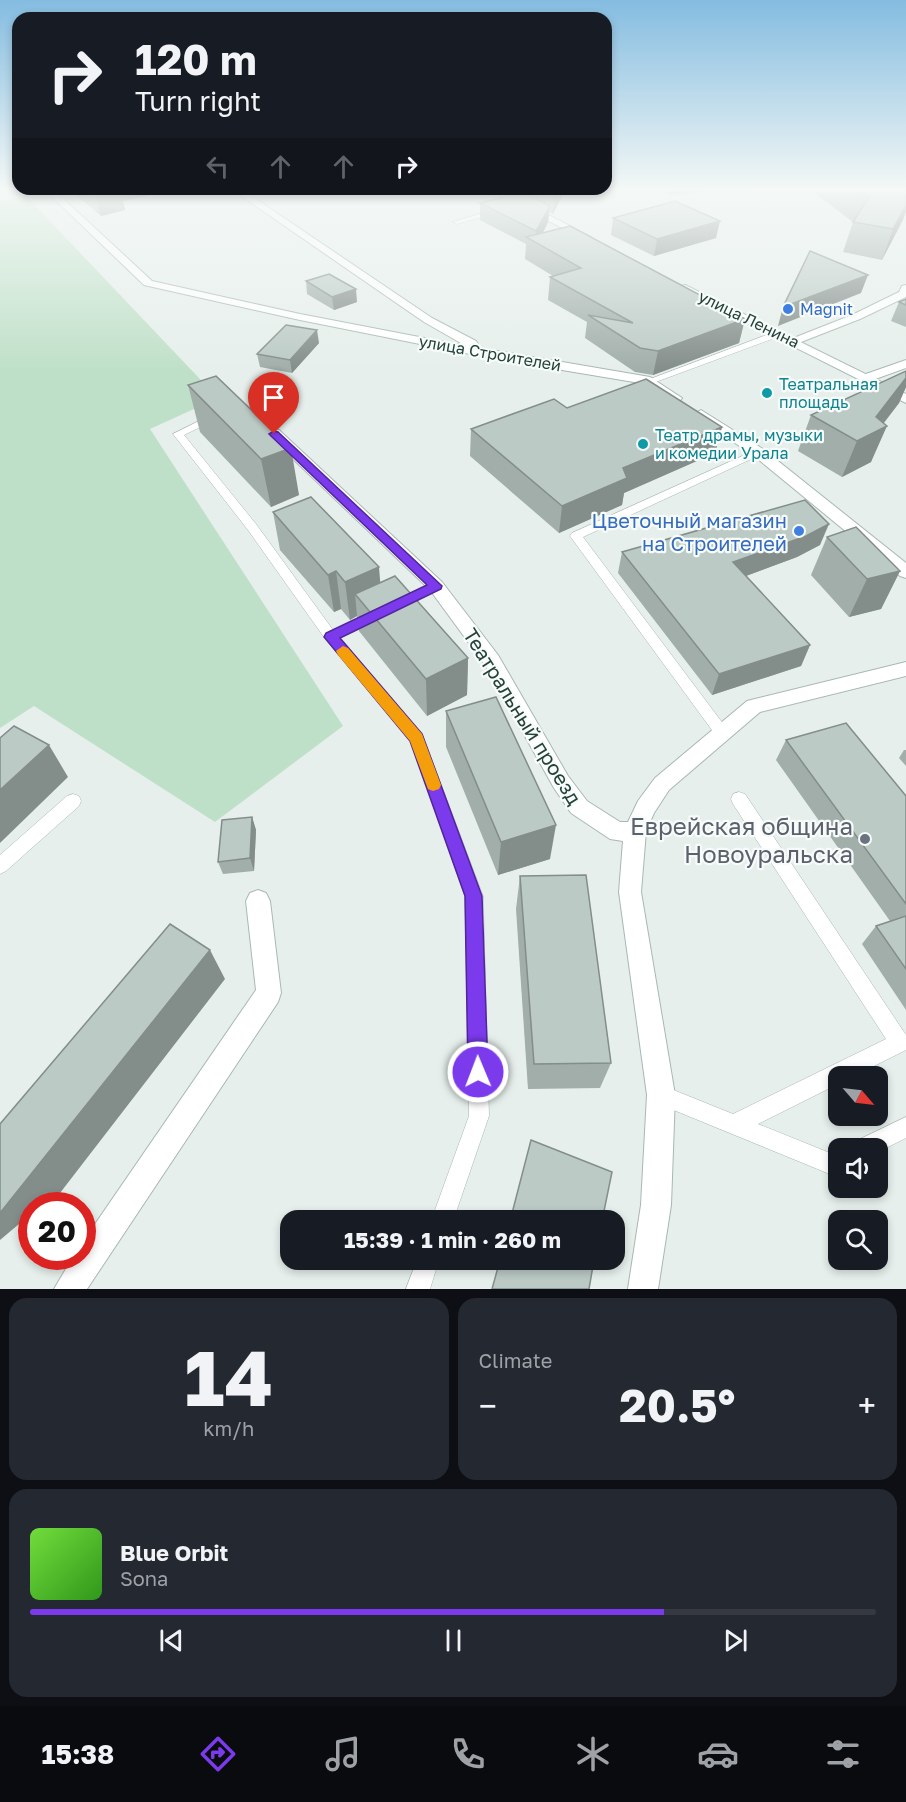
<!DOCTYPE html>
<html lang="en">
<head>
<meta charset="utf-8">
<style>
	body { margin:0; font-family:"Golos Text",sans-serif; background:#242831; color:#f1f3f6; height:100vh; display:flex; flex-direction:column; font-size:22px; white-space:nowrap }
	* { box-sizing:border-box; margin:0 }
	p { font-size:20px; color:#9ea1a6 }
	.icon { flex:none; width:33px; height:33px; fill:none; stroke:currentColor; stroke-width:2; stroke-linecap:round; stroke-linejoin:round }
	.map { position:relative; height:1289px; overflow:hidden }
	.details { display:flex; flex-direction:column; gap:9px; padding:9px; background:#0d0f14; flex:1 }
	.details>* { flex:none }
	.top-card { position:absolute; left:12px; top:12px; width:600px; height:183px; border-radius:18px; box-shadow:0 3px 9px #0003; background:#171b24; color:#f1f3f6; overflow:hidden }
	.needle { width:39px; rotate:118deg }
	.controls { position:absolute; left:828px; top:1066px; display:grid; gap:12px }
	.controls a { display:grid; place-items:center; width:60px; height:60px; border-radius:12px; background:#171b24; box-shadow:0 3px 9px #0003; font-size:30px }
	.speed { position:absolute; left:18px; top:1192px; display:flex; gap:12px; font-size:30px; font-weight:700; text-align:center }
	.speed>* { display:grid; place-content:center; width:78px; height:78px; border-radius:50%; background:#171b24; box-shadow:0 3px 9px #0003; line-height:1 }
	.speed .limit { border:9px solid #d22; background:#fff; color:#111 }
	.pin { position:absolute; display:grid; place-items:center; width:51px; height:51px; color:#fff; margin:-62px -26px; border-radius:50% 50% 50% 0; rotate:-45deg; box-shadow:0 0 6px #0007 }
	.pin .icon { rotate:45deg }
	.me { position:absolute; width:66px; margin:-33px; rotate:359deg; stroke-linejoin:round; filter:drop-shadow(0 0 4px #0008) }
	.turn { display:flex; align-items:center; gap:21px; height:126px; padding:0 24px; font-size:27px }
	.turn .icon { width:78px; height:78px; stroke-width:2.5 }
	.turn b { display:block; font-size:42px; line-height:51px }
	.lanes { display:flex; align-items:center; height:57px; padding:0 24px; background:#0003; justify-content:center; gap:30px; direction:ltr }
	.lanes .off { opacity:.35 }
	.big { font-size:45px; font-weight:700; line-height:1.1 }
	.details .card { flex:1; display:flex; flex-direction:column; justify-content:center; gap:9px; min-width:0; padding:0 21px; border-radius:18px; background:#242831 }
	.details .dial { align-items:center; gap:0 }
	.dial b { font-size:78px; line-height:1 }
	.song { display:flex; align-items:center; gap:18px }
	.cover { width:72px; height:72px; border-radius:9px; background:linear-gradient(135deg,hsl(100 70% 55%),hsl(110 70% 35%)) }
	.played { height:6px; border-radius:3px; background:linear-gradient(90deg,#7c3aed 75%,#363941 75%) }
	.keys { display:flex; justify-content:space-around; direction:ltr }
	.heat { display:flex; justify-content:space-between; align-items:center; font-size:33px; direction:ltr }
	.details .tiles { flex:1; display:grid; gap:9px; grid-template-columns:1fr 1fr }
	.card:last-child { grid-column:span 2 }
	.trip { position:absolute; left:280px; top:1210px; width:345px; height:60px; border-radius:18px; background:#171b24; box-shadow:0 3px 9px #0003; font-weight:700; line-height:60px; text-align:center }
	.dock { display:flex; height:96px; justify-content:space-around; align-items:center; background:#090b0e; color:#9ea1a6 }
	.dock .icon { width:42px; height:42px }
	.dock .selected { color:#7c3aed }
	.dock b { font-size:27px; color:#f1f3f6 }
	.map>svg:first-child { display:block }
</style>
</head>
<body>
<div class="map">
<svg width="906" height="1289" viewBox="0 0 906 1289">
	<rect width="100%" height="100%" fill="#e6efeb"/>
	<path fill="#bfe0c8" d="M26,196L218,398L150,429L343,726L215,822L34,706L0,728V201Z"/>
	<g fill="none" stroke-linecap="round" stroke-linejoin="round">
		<g stroke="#a8b8b2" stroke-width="1">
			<g id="service">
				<path d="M497,209L499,212L457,224L453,222Z"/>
				<path d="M777,331L780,332V336L653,383L645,381Z"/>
				<path d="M215,413L219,414V418L184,435L256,524L333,630L370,613L375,611L382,616L380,619L340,638L422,734L483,896L489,1116L453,1221H431L469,1116L465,896L411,741L326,640L248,530L173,434Z"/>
				<path d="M758,449L762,450V454L583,537L727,729L729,733L727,737L722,739L717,737L570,536L572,533Z"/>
				<path d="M436,582L442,586L440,589L403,608H393L392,605L393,602Z"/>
				<path d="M739,792L745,794L906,1035V1050L852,1077H838V1084L758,1124L830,1153L838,1150V1172L832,1175L654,1102L651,1095L654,1088L661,1085L733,1114L886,1039L733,804L731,799L733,794Z"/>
				<path d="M73,794L79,796L81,801L79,806L6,871L0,874V855L67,796Z"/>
				<path d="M906,1117V1138L878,1152V1149H850L854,1142Z"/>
				<path d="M417,1260H439L430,1289H406Z"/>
			</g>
		</g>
		<g stroke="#a8b8b2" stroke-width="2">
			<g id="minor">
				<path d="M46,191H55L152,281L300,314L466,346L424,322L234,191H244L432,318L476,341L478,344L474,347L650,377L682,398L680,401H670L646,384L490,358L300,320L144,285Z"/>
				<path d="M906,285V297L860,319L796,344L792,345L786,341L852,315L899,292L902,286Z"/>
				<path d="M906,360V368L867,382L861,378L863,375Z"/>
				<path d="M701,410L763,449L906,563V578L900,576L753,455L696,417L694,414Z"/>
				<path d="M274,429L279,430L442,582L498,655L568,776L587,801L620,822H628L638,801L655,778L747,701L906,662V676L760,712L669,790L654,813L646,831L641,892L675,1095L671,1205L658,1289H628L641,1205L647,1095L619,892L623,841L610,839L571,813L554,788L485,665L430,590L269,436L267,433L269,430Z"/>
				<path d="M258,890L266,893L270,901L281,993L278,1002L87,1289H54L73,1257H82V1243L256,990L246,901L250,893Z"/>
			</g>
		</g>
		<g stroke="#a4bbb3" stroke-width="2">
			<g id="secondary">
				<path d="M492,191H502L591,237L583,239Z"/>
				<path d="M685,285L906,394V403L681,290V286Z"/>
			</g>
		</g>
		<use href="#service" fill="#fff" fill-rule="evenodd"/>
		<use href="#minor" fill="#fff" fill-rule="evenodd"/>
		<use href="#secondary" fill="#fff" fill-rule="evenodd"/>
	</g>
	<g fill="#a1aea9">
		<path d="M72,191H168L123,201L125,210L101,216Z"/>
		<path d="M534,191H563L562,196L553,214L549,212L548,222L543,233L745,319L739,343L653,375L635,372L585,338L587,322L548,300L550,277L553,276L525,259L526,244L480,220V203L534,198Z"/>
		<path d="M664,191H710L669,195Z"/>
		<path d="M812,191H906V212L882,260L843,252L853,222Z"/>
		<path d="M613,218L716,238L654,256L611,235Z"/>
		<path d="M306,281L357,302L334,310L307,294Z"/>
		<path d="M906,299V327L891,321L899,302Z"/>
		<path d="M319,343L292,373L260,367L257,354Z"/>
		<path d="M906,371V387L899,403L884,423L871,462L842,477L798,451L811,415Z"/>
		<path d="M188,385L299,495L271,507L200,432Z"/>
		<path d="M567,408L722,427L715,453L624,493L622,505L559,533L470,456L471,429Z"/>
		<path d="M273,512L380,582L468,658L467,695L427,716L359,631L357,616L350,620L341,609L334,612L280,550Z"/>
		<path d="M827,537L900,571L881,609L849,617L811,575Z"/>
		<path d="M820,545L797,557L746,576L810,645L801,666L712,695L618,573L622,552Z"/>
		<path d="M446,711L550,859L498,875L446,747Z"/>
		<path d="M786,740L906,796V1010L862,944L876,926L890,921L776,760Z"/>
		<path d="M904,750H906V766L899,758Z"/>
		<path d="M252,817L256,830L254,871L223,874L218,862Z"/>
		<path d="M520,876L611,1063L600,1088L528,1089L516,909Z"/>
	</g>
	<g fill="#838d89">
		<path d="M94,191H168L123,201L125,210L101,216Z"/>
		<path d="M558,191H563L562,196L553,214L554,197Z"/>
		<path d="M669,191H710L669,195Z"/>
		<path d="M906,205V211L903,220L882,260L893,229Z"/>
		<path d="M550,206L548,222L537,244L535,242L536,231Z"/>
		<path d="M720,221L716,238L654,256L657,239Z"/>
		<path d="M868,275L861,293L778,326L783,307Z"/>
		<path d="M356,289L357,302L334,310L332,297Z"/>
		<path d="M745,319L739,343L653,375L658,351Z"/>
		<path d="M317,330L319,343L292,373L290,360Z"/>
		<path d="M906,378V387L899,403L878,430L887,426L871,462L842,477L857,441Z"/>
		<path d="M722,427L715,453L624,493L622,505L559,533L562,506L623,468Z"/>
		<path d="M291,448L299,495L271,507L261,459Z"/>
		<path d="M829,524L820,545L797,557L727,583L733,562Z"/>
		<path d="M379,567L382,604L355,594L357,616L350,620L345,582Z"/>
		<path d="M336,571L341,609L334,612L328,575Z"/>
		<path d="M900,571L881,609L849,617L867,579Z"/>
		<path d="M810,645L801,666L712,695L719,674Z"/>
		<path d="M468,658L467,695L427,716L426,679Z"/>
		<path d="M49,745L68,777L0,843V790Z"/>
		<path d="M252,817L256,830L254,871L250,858Z"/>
		<path d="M556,825L550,859L498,875L501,842Z"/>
		<path d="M210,950L225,979L50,1206H32V1229L19,1224L0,1240V1210Z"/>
	</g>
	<g fill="#bbcac4" stroke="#838d89" stroke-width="1.5">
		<path d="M541,191H558L554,197Z"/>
		<path d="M860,191H906V205L893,229L853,222L869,197Z"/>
		<path d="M523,192L550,206L536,231L480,203Z"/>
		<path d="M675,201L720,221L657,239L613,218Z"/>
		<path d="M570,226L745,319L658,351L640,348L588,315L633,323L550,277L581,268L526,237Z"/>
		<path d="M810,251L868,275L783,307Z"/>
		<path d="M329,274L356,289L332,297L306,281Z"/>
		<path d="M906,299V305L899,302Z"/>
		<path d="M286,325L317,330L290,360L257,354Z"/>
		<path d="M906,371V378L876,417L887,426L857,441L811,415Z"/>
		<path d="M216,376L291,448L261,459L188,385Z"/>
		<path d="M646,379L722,427L623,468L627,478L562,506L471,429L554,399L567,408Z"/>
		<path d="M311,497L379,567L345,582L336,571L328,575L273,512Z"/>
		<path d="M805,500L829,524L806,536L733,562L810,645L719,674L622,552Z"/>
		<path d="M856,527L900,571L867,579L827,537Z"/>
		<path d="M395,576L468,658L426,679L355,594Z"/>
		<path d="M496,697L556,825L501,842L446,711Z"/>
		<path d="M846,723L906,796V904L786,740Z"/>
		<path d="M14,726L49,745L0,790V738Z"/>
		<path d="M252,817L250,858L218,862L222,820Z"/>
		<path d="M586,875L611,1063L534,1064L520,876Z"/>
		<path d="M906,916V969L876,926Z"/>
		<path d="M170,924L210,950L0,1213V1124Z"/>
		<path d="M531,1140L612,1172L602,1221H510Z"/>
		<path d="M500,1260H594L589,1289H492Z"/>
	</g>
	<linearGradient id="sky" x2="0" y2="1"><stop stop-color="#84bce0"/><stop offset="0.51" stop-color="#f4f8f6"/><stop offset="1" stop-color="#f4f8f6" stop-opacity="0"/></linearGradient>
	<rect width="906" height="371" fill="url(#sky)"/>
	<path fill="#7c3aed" stroke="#51269a" stroke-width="1.5" d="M274,431L278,432L442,586L441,589L340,638L422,734L482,896L488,1072L485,1079L478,1082L471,1079L468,1072L465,896L410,741L324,637L326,633L427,585L271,436L269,434Z"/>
	<path fill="#f59e0b" d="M343,646L348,648L422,734L441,785L439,789L433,791L428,789L410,741L338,655L336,651Z"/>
	<g fill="#3f7fe0" stroke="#f7fbf9" stroke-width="2">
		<circle cx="788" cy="309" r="6"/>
		<circle cx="799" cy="531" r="6"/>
	</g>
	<g fill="#0f9aa8" stroke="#f7fbf9" stroke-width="2">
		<circle cx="767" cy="393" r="6"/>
		<circle cx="643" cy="444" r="6"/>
	</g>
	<circle fill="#6b7280" stroke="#f7fbf9" stroke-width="2" cx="865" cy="839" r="6"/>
	<g text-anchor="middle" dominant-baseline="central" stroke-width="4.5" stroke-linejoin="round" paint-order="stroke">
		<g font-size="16" fill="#366cbe" stroke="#f7fbf9" text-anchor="start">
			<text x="800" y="309">Magnit</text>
		</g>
		<g font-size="16" fill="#24423a" stroke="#f7fbf9">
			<text transform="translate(749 319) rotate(26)">улица Ленина</text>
			<text transform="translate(490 353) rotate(10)">улица Строителей</text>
		</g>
		<g font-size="16" fill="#0d838f" stroke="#f7fbf9" text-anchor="start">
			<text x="779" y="384">Театральная<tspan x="779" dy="18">площадь</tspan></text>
			<text x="655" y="435">Театр драмы, музыки<tspan x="655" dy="18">и комедии Урала</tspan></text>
		</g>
		<g font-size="20" fill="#366cbe" stroke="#f7fbf9" text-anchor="end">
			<text x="787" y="520">Цветочный магазин<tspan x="787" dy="23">на Строителей</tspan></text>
		</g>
		<g font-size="20" fill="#24423a" stroke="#f7fbf9">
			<text transform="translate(523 716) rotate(58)">Театральный проезд</text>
		</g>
		<g font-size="24" fill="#5b616d" stroke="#f7fbf9" text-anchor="end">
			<text x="853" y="825">Еврейская община<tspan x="853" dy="28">Новоуральска</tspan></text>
		</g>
	</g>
</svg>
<div class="controls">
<a><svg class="needle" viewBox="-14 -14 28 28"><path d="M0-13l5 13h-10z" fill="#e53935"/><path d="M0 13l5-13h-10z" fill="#9ea1a6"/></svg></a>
<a><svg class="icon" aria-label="sound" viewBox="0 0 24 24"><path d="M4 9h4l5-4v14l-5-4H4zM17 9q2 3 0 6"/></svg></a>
<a><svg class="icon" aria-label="search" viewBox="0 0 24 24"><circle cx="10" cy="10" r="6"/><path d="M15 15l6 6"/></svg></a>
</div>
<div class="speed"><div class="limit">20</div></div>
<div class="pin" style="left:274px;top:434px;background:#d93025"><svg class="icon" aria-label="arrive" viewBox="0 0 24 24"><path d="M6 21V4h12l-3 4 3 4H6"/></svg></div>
<svg class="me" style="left:478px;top:1072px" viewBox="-20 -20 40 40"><circle r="17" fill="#7c3aed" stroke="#fff" stroke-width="3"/><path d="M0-11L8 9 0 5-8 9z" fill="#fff"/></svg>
<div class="trip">15:39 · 1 min · 260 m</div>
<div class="top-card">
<div class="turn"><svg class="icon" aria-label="right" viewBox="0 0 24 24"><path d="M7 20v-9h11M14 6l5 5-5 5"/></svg><div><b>120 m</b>Turn right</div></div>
<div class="lanes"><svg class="icon off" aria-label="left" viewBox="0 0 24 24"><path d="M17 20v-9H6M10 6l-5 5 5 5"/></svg><svg class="icon off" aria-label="ahead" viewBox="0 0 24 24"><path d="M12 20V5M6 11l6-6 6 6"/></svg><svg class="icon off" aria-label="ahead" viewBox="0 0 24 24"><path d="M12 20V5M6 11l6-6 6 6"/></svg><svg class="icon" aria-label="right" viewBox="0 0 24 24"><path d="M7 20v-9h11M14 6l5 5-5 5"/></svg></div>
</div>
</div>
<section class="details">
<div class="tiles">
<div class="card dial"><b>14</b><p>km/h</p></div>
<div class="card"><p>Climate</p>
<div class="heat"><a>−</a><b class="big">20.5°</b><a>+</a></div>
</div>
<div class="card">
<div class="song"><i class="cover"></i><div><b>Blue Orbit</b><p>Sona</p></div></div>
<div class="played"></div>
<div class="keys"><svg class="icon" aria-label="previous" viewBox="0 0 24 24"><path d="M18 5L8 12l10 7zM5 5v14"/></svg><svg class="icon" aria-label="pause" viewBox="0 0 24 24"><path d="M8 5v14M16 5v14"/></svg><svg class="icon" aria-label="next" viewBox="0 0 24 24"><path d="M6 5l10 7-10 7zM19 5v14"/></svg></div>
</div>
</div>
</section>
<nav class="dock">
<b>15:38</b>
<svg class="icon selected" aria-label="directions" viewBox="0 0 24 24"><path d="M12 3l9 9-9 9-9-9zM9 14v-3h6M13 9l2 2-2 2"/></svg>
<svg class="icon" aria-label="music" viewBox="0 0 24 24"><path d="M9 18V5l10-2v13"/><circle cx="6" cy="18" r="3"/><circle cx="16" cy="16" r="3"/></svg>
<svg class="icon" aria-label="phone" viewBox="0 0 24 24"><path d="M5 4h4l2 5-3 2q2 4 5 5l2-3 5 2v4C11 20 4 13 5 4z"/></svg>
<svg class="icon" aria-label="climate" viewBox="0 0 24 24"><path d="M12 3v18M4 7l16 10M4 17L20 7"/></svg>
<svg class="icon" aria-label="car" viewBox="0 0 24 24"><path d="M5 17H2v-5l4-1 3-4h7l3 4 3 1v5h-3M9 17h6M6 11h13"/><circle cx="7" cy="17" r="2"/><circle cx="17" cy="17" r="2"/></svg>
<svg class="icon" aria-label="filters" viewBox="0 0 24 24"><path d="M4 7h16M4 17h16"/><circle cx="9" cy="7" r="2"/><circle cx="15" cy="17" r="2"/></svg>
</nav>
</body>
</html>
